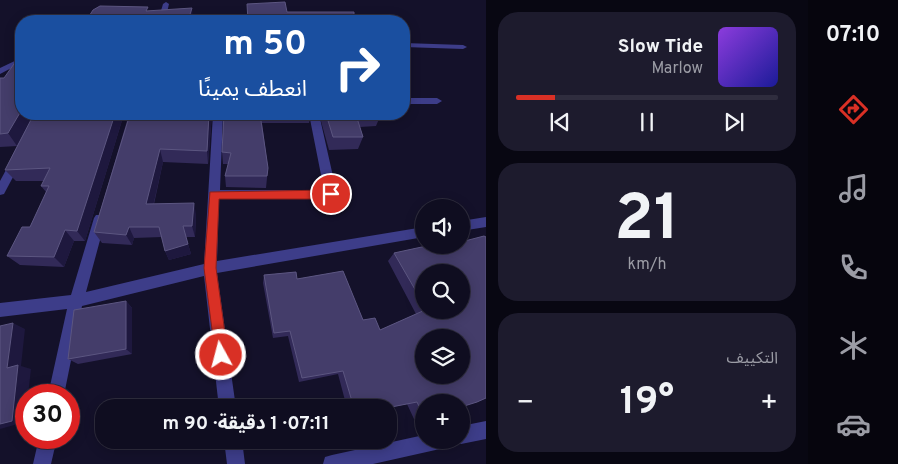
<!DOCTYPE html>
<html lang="ar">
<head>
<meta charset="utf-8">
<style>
	body { margin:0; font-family:Overpass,"Noto Sans Arabic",sans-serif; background:#1d1b2d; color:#f1f3f6; direction:rtl; height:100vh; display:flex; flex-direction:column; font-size:19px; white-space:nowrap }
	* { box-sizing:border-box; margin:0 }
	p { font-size:16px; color:#9b9ca5 }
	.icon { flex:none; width:28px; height:28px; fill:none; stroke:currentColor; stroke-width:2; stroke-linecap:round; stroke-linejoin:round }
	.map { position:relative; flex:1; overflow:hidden; direction:ltr }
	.sheet { display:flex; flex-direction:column; gap:12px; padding:12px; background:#080712; width:322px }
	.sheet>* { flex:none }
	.banner { position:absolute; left:15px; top:15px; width:395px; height:105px; border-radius:20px; box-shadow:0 2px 12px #0003,0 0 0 1px #2f2d3e; direction:rtl; background:#1a4fa0; color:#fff; overflow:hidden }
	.tools { position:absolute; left:415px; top:199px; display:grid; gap:10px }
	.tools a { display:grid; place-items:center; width:55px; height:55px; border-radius:50%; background:#0f0d20; box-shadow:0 2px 12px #0003,0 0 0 1px #2f2d3e; font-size:25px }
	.speed { position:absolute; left:15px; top:384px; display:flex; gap:10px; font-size:25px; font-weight:700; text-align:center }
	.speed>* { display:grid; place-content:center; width:65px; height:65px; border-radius:50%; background:#0f0d20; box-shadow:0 2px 12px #0003,0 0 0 1px #2f2d3e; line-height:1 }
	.speed .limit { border:8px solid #d22; background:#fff; color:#111 }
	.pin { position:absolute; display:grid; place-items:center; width:42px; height:42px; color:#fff; margin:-21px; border:2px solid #fff; border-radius:50%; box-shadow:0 1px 5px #0007 }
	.me { position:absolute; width:55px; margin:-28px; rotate:353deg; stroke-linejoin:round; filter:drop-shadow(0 0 4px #0008) }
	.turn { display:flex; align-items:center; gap:18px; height:105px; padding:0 20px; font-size:22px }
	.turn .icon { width:65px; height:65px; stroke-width:2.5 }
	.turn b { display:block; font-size:35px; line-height:42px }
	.big { font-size:38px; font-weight:700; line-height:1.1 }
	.sheet .widget { flex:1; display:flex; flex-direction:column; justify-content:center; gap:8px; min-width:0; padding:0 18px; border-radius:20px; background:#1d1b2d }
	.sheet .dial { align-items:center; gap:0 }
	.dial b { font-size:65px; line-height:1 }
	.song { display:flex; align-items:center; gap:15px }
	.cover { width:60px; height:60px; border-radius:8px; background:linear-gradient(135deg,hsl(270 70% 55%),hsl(240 70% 35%)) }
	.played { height:5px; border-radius:2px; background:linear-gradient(90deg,#d93025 15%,#2f2d3e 15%) }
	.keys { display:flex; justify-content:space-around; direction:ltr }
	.heat { display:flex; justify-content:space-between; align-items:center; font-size:28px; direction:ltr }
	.trip { position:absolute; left:95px; top:399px; width:302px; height:50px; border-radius:20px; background:#0f0d20; box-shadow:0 2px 12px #0003,0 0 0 1px #2f2d3e; font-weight:700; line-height:50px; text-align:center; direction:rtl }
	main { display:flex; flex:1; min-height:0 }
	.tab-bar { display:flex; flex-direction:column; width:90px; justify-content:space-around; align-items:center; background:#06050d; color:#9b9ca5 }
	.tab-bar .icon { width:35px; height:35px }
	.tab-bar .active { color:#d93025 }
	.tab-bar b { font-size:22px; color:#f1f3f6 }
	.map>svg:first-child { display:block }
</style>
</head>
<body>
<main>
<nav class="tab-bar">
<b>07:10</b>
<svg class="icon active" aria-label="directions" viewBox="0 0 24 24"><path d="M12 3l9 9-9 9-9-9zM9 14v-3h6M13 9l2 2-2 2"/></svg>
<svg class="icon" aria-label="music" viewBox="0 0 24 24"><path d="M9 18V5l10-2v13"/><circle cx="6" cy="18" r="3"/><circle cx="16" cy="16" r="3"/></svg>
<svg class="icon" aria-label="phone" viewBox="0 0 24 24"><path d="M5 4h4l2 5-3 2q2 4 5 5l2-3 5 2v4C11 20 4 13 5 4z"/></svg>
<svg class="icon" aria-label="climate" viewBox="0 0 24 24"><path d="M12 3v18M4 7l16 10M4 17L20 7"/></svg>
<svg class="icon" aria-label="car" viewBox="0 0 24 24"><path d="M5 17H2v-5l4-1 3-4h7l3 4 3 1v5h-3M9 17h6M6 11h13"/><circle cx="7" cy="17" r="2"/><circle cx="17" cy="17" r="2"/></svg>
</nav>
<section class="sheet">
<div class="widget">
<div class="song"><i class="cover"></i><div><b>Slow Tide</b><p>Marlow</p></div></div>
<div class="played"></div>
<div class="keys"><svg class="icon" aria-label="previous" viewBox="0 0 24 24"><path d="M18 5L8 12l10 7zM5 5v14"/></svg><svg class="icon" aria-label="pause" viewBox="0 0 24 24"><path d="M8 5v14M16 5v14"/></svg><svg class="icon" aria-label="next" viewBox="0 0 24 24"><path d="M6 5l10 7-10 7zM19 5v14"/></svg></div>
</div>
<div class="widget dial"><b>21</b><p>km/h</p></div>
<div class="widget"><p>التكييف</p>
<div class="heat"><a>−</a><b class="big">19°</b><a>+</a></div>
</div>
</section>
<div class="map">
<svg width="486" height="464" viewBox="0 0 486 464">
	<rect width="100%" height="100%" fill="#14112a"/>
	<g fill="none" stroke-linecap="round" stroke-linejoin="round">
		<g fill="#3d3d89" fill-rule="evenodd">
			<path d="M166,2L169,4L165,21H158L163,4Z"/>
			<path d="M176,14L223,15L227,17L223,19L174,17V15Z"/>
			<path d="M404,43L463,45L467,47L463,49L404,47Z"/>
			<path d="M21,58V63L0,74V68Z"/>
			<path d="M404,98H437L442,101L437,104H404Z"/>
			<path d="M213,114H223L220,190H324L309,114H319L337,194L331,198L219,199L217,261L424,227V237L217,273L236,408H219L204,276L82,306L64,395H48L67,309L0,317V303L71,295L94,218L96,215H104L106,218L86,292L204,264Z"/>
			<path d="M17,156L22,160L4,194L0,195V181L13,157Z"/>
			<path d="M486,217V227L461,231V221Z"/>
			<path d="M486,421V439L461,444L455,441L461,440V426Z"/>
			<path d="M424,435V440H449L446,446L440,449L373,464H323L325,457L332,455Z"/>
			<path d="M39,438H57L51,464H33Z"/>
			<path d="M224,440H242L245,464H227Z"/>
		</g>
	</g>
	<g fill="#322a58" fill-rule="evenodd">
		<path d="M0,78L21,114H124L85,241H74L64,267L20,265L7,256L30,227L46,192L41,186L44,181H16L5,170L17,146L0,147Z"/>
		<path d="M129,114H212L208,164L163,162L154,204L196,214L195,237H186L191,254L169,260L165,251L162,237L134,238L132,245L102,243L94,232Z"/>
		<path d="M222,114H311L309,123H262L268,168L266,188L226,187L225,176L228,164H223L222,152L224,114Z"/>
		<path d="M319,114H381L376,126L360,127L363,137L358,149L329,150Z"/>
		<path d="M484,236L486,237V398L477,402L461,407V402H424V418L414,419L407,404L389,408H347L338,374L299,382L288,336L273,338L263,283L264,275L296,272L297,279L343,271L363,320L375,318L380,330L416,314L388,261L394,253L431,245H432L435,249L451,245H461V242ZM424,272H461V310H424ZM424,338H461V375H424Z"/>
		<path d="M126,301L132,308V354L78,364L68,359Z"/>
	</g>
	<g fill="#1e183e">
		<path d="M192,8L193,21H188Z"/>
		<path d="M21,111V114H35L17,146L8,133Z"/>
		<path d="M115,114H124L85,241L77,231Z"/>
		<path d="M209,114H212L208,164L207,151Z"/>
		<path d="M160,149L163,162L151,215L146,204Z"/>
		<path d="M194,203L196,214L195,237L192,226Z"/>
		<path d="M129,227L134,238L132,245L126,235Z"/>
		<path d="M65,230L74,241L64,267L54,257Z"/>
		<path d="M188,244L191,254L169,260L165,251Z"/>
		<path d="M126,301L132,308V354L126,349Z"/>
		<path d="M13,323L25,329L21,366L31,369L28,395H26L25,422L0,429V424Z"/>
	</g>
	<g fill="#443d6a" stroke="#5c5681" fill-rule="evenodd">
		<path d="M285,2L287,12H354V16L363,17L365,21H248L247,4Z"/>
		<path d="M100,6L148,7L146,11L192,8L188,21H86L93,10Z"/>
		<path d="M21,54V111L8,133L0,134V78H4Z"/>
		<path d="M34,114H115L77,231L65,230L54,257L7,256L22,227H30L49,186H41L50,168L5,170Z"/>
		<path d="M130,114H209L207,151L160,149L146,204L194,203L192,226H183L188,244L165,251L159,227H129L126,235L94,232Z"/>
		<path d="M224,114H260L268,168L267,176H225L231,153L222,152Z"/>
		<path d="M326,114H381L356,115L363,137H333Z"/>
		<path d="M484,236L486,237V398L477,402L461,407V402H424V417L417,402L386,408H354L343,371L302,378L290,331L274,333L264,275L296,272L297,279L343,271L363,320L375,318L380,330L425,310H461V272H424V305L394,253L431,245H432L435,249L451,245H461V242ZM424,338H461V375H424Z"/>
		<path d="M126,301V349L68,359L74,310Z"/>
		<path d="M13,323L7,368L18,365L12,421L0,424V326Z"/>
	</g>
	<path fill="#d93025" stroke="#8d1f18" d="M331,190L336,194L331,199H219L216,268L228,355L226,360L221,362L216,360L204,268L210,192Z"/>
</svg>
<div class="tools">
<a><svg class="icon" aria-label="sound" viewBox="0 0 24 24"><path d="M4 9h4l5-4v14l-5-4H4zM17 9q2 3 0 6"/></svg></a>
<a><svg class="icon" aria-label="search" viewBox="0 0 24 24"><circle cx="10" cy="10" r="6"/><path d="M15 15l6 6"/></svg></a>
<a><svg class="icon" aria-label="layers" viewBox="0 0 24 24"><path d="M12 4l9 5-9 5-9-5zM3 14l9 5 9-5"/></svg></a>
<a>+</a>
</div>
<div class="speed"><div class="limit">30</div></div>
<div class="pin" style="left:331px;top:194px;background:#d93025"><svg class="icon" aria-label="arrive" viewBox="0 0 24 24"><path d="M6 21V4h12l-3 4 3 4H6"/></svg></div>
<svg class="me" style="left:221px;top:355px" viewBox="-20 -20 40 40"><circle r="17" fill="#d93025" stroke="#fff" stroke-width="3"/><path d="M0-11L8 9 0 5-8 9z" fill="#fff"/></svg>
<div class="trip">07:11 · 1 دقيقة · 90 m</div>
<div class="banner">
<div class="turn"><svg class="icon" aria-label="right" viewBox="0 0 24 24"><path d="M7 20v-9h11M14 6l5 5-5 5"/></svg><div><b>50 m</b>انعطف يمينًا</div></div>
</div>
</div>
</main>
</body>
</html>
